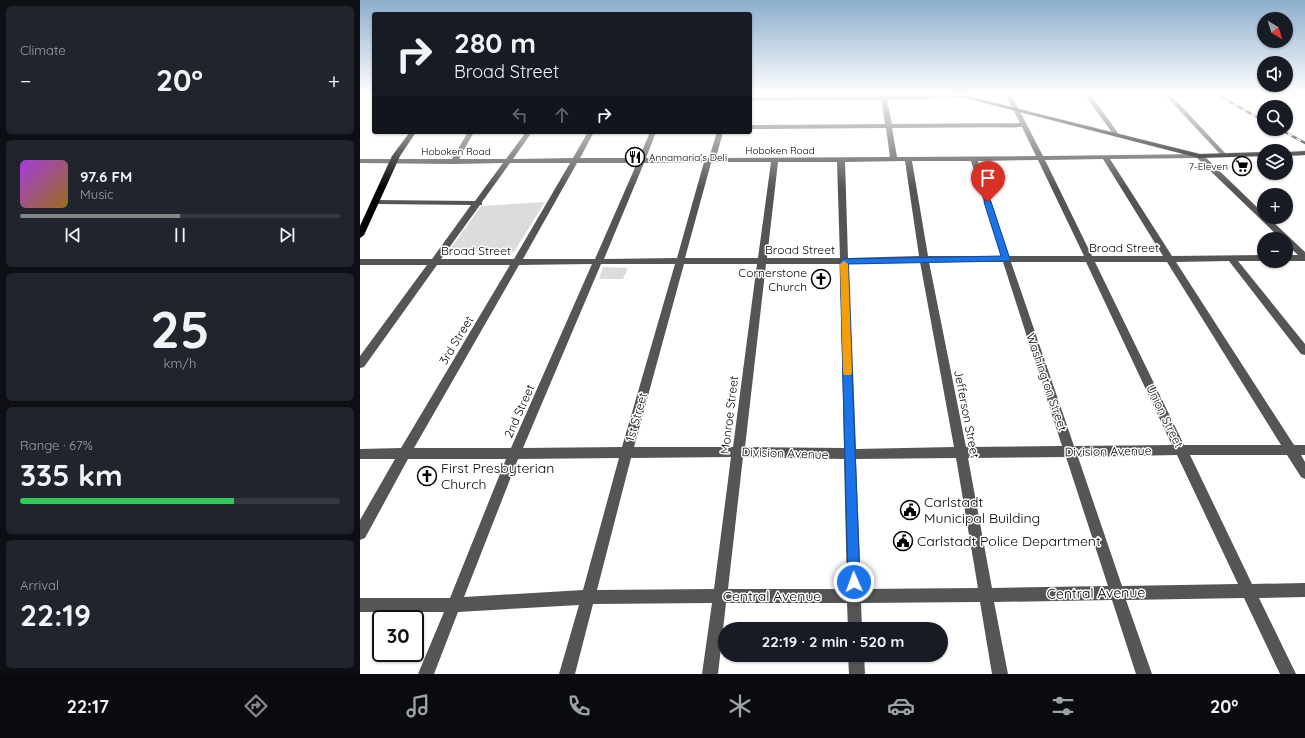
<!DOCTYPE html>
<html lang="en">
<head>
<meta charset="utf-8">
<style>
	body { margin:0; font-family:Quicksand,sans-serif; background:#20242c; color:#f1f3f6; height:100vh; display:flex; flex-direction:column; font-size:15px; white-space:nowrap }
	* { box-sizing:border-box; margin:0 }
	p { font-size:13px; color:#9ea1a6 }
	.icon { flex:none; width:22px; height:22px; fill:none; stroke:currentColor; stroke-width:2; stroke-linecap:round; stroke-linejoin:round }
	.map { position:relative; flex:1; overflow:hidden }
	.side { display:flex; flex-direction:column; gap:6px; padding:6px; background:#0d0f14; width:360px }
	.side>* { flex:none }
	.banner { position:absolute; left:12px; top:12px; width:380px; height:122px; border-radius:4px; box-shadow:0 1px 3px #0004; background:#171b24; color:#f1f3f6; overflow:hidden }
	.needle { width:26px; rotate:142deg }
	.fabs { position:absolute; left:897px; top:12px; display:grid; gap:8px }
	.fabs a { display:grid; place-items:center; width:36px; height:36px; border-radius:50%; background:#171b24; box-shadow:0 1px 3px #0004; font-size:20px }
	.speed { position:absolute; left:12px; top:610px; display:flex; gap:8px; font-size:20px; font-weight:700; text-align:center }
	.speed>* { display:grid; place-content:center; width:52px; height:52px; border-radius:50%; background:#171b24; box-shadow:0 1px 3px #0004; line-height:1 }
	.speed .limit { border:2px solid #111; border-radius:6px; background:#fff; color:#111 }
	.pin { position:absolute; display:grid; place-items:center; width:34px; height:34px; color:#fff; margin:-41px -17px; border-radius:50% 50% 50% 0; rotate:-45deg; box-shadow:0 0 4px #0007 }
	.pin .icon { rotate:45deg }
	.me { position:absolute; width:44px; margin:-22px; rotate:358deg; stroke-linejoin:round; filter:drop-shadow(0 0 3px #0008) }
	.turn { display:flex; align-items:center; gap:14px; height:84px; padding:0 16px; font-size:18px }
	.turn .icon { width:52px; height:52px; stroke-width:2.5 }
	.turn b { display:block; font-size:28px; line-height:34px }
	.lanes { display:flex; align-items:center; height:38px; padding:0 16px; background:#0003; justify-content:center; gap:20px; direction:ltr }
	.lanes .off { opacity:.35 }
	.big { font-size:30px; font-weight:800; line-height:1.1 }
	.side .tile { flex:1; display:flex; flex-direction:column; justify-content:center; gap:6px; min-width:0; padding:0 14px; border-radius:6px; background:#20242c }
	.side .dial { align-items:center; gap:0 }
	.dial b { font-size:52px; line-height:1 }
	.song { display:flex; align-items:center; gap:12px }
	.cover { width:48px; height:48px; border-radius:6px; background:linear-gradient(135deg,hsl(280 70% 55%),hsl(40 70% 35%)) }
	.played { height:4px; border-radius:2px; background:linear-gradient(90deg,#858687 50%,#363941 50%) }
	.keys { display:flex; justify-content:space-around; direction:ltr }
	.heat { display:flex; justify-content:space-between; align-items:center; font-size:22px; direction:ltr }
	.charge { height:6px; border-radius:3px; background:linear-gradient(90deg,#34c759 67%,#363941 0) }
	.trip { position:absolute; left:358px; top:622px; width:230px; height:40px; border-radius:20px; background:#171b24; box-shadow:0 1px 3px #0004; font-weight:800; line-height:40px; text-align:center }
	.menu { display:flex; height:64px; justify-content:space-around; align-items:center; background:#090b0e; color:#9ea1a6 }
	.menu .icon { width:28px; height:28px }
	.menu .active { color:#858687 }
	.menu b { font-size:18px; color:#f1f3f6 }
	main { display:flex; flex:1; min-height:0 }
	.map>svg:first-child { display:block }
</style>
</head>
<body>
<main>
<section class="side">
<div class="tile"><p>Climate</p>
<div class="heat"><a>−</a><b class="big">20°</b><a>+</a></div>
</div>
<div class="tile">
<div class="song"><i class="cover"></i><div><b>97.6 FM</b><p>Music</p></div></div>
<div class="played"></div>
<div class="keys"><svg class="icon" aria-label="previous" viewBox="0 0 24 24"><path d="M18 5L8 12l10 7zM5 5v14"/></svg><svg class="icon" aria-label="pause" viewBox="0 0 24 24"><path d="M8 5v14M16 5v14"/></svg><svg class="icon" aria-label="next" viewBox="0 0 24 24"><path d="M6 5l10 7-10 7zM19 5v14"/></svg></div>
</div>
<div class="tile dial"><b>25</b><p>km/h</p></div>
<div class="tile"><p>Range · 67%</p><b class="big">335 km</b><div class="charge"></div></div>
<div class="tile"><p>Arrival</p><b class="big">22:19</b></div>
</section>
<div class="map">
<svg width="945" height="674" viewBox="0 0 945 674">
	<rect width="100%" height="100%" fill="#fff"/>
	<g fill="#dcdcdc">
		<path d="M185,202L154,252L89,251L121,206Z"/>
		<path d="M243,267L268,268L263,279H239Z"/>
	</g>
	<g fill="none" stroke-linecap="round" stroke-linejoin="round">
		<g stroke="#dbdbdb" stroke-width="1">
			<g id="major">
				<path d="M590,94H599L840,154L904,152V156L839,158Z"/>
				<path d="M50,132H56L40,156L4,235L0,238V226L32,156Z"/>
				<path d="M945,151V155L926,156V152Z"/>
			</g>
		</g>
		<g fill="#555" fill-rule="evenodd">
			<path d="M645,94H651L683,156L842,154L904,214V217H908L945,252V261H926V255H938L926,244V239H921L837,158L750,159L812,256L904,255V261H878L945,344V355L941,354L869,261L816,262L934,445H945V455H941L945,462V479L941,477L927,455H830L892,584L945,583V597L899,598L936,674H920L884,598L766,600L792,674H776L752,600L634,602L648,674H632L620,602L501,603L502,629H488L487,603H366L358,674H342L352,603L233,604L215,674H199L219,605L98,612L74,674H58L84,612H0V598H90L146,459H48L5,538L0,540V520L35,459H0V449L41,448L150,265H77L4,367L0,368V356L67,265H0V259H72L111,205L16,204L12,202L13,200L115,201L143,163L94,164L0,163V159H92L108,132H114L99,159H146L166,132H172L153,159L213,158L228,132H234L220,158H279L290,132H296L286,158H349L357,132H363L356,158L530,157L526,128L390,129V125L525,124L521,100L390,101V97L607,95L609,96V98L527,100L532,124L660,123ZM662,127L676,156L537,157L532,128ZM743,159L803,256H732L685,160ZM678,160L724,256H649L618,161ZM545,161L559,256L488,258L485,162ZM552,161H611L641,256H568ZM344,162L317,258L244,259L284,163ZM355,162H411L398,258H325L351,163ZM418,162H477L480,258H407ZM150,163H210L154,259H81L120,205H122V202ZM217,163H277L235,259H163ZM560,262L594,447L496,449L489,264ZM569,262H643L702,446L606,447ZM651,262H726L812,445L714,446ZM735,262H807L921,445H824ZM232,264L151,448H54L159,265ZM241,264H315L262,447L163,448ZM324,264H397L373,447H274ZM406,264H480L484,448L385,447ZM817,455L878,584L762,586L718,457ZM371,457L354,589L237,590L271,458ZM383,457L484,459L487,589H368ZM706,457L748,586L632,588L608,458ZM259,458L223,590L104,597L158,459ZM596,458L618,588L501,589L496,459Z"/>
			<path d="M724,94H730L758,133L757,134H753Z"/>
			<path d="M804,94H810L866,154V156H862Z"/>
			<path d="M488,655H504L505,674H489Z"/>
		</g>
		<use href="#major" fill="#000" fill-rule="evenodd"/>
		<g stroke="#000" stroke-width="2.5">
			<g id="rail">
				<path d="M856,94L904,121"/>
				<path d="M919,129L945,143"/>
			</g>
		</g>
		<use href="#rail" stroke="#fff" stroke-width="1.5" stroke-dasharray="5" stroke-linecap="butt"/>
	</g>
	<linearGradient id="sky" x2="0" y2="1"><stop stop-color="#8cadcc"/><stop offset="0.5" stop-color="#fff"/><stop offset="1" stop-color="#fff" stop-opacity="0"/></linearGradient>
	<rect width="945" height="188" fill="url(#sky)"/>
	<path fill="#1a73e8" stroke="#114b97" d="M625,200H628L631,202L650,259L649,261L488,264L500,582L498,586L494,588L489,586L488,582L480,261L484,259L641,256L624,202Z"/>
	<path fill="#f59e0b" d="M484,261L488,264L492,372L491,375H484L483,372L480,264Z"/>
	<defs>
		<g id="restaurant-ring" transform="scale(1)"><circle r="9.5" fill="#fff" stroke="#000" stroke-width="1.5"/><path d="M-5-6h1v4h1v-4h1v4h1v-4h1v5L-1.5 .5V6h-2V.5L-5-1ZM5-6V6H3V1.5H1.5Q1.5-4 5-6Z" fill="#000"/></g>
		<g id="supermarket-ring" transform="scale(1)"><circle r="9.5" fill="#fff" stroke="#000" stroke-width="1.5"/><path d="M-6-5.5h2.5l.6 2H6L4.5 2H-2.5L-4.4-4H-6ZM-1.5 3.2a1.3 1.3 0 1 0 .1 0ZM3 3.2a1.3 1.3 0 1 0 .1 0Z" fill="#000"/></g>
		<g id="church-ring" transform="scale(1)"><circle r="9.5" fill="#fff" stroke="#000" stroke-width="1.5"/><path d="M-1.2-6h2.4v3.5h3.3v2.4h-3.3V6h-2.4V-.1h-3.3v-2.4h3.3Z" fill="#000"/></g>
		<g id="civic-ring" transform="scale(1)"><circle r="9.5" fill="#fff" stroke="#000" stroke-width="1.5"/><path d="M-.6-6.5H3V-4.5H.6V-3L4-1V1h2V6H-6V1h2V-1L-.6-3ZM-1.2 2.5V6h2.4V2.5Z" fill="#000"/></g>
	</defs>
	<g fill-rule="evenodd">
		<use href="#restaurant-ring" x="275" y="157"/>
		<use href="#supermarket-ring" x="882" y="166"/>
		<use href="#church-ring" x="461" y="279"/>
		<use href="#church-ring" x="67" y="476"/>
		<use href="#civic-ring" x="550" y="510"/>
		<use href="#civic-ring" x="543" y="541"/>
	</g>
	<g text-anchor="middle" dominant-baseline="central" stroke-width="3" stroke-linejoin="round" paint-order="stroke">
		<g font-size="10" fill="#000" stroke="#fff">
			<text x="420" y="150">Hoboken Road</text>
			<text x="96" y="151">Hoboken Road</text>
		</g>
		<g font-size="10" fill="#000" stroke="#fff" text-anchor="start">
			<text x="289" y="157">Annamaria's Deli</text>
			<text x="868" y="166" text-anchor="end">7-Eleven</text>
		</g>
		<g font-size="12" fill="#000" stroke="#fff">
			<text x="764" y="247">Broad Street</text>
			<text x="440" y="249">Broad Street</text>
			<text x="116" y="250">Broad Street</text>
			<text transform="translate(96 340) rotate(-59)">3rd Street</text>
			<text transform="translate(687 382) rotate(71)">Washington Street</text>
			<text transform="translate(159 411) rotate(-66)">2nd Street</text>
			<text transform="translate(607 414) rotate(79)">Jefferson Street</text>
			<text transform="translate(369 415) rotate(-83)">Monroe Street</text>
			<text transform="translate(805 416) rotate(64)">Union Street</text>
			<text transform="translate(276 417) rotate(-74)">1st Street</text>
			<text transform="translate(748 451) rotate(-1)">Division Avenue</text>
			<text transform="translate(425 453) rotate(2)">Division Avenue</text>
		</g>
		<g font-size="12" fill="#000" stroke="#fff" text-anchor="end">
			<text x="447" y="272">Cornerstone<tspan x="447" dy="14">Church</tspan></text>
		</g>
		<g font-size="14" fill="#000" stroke="#fff" text-anchor="start">
			<text x="81" y="468">First Presbyterian<tspan x="81" dy="16">Church</tspan></text>
			<text x="564" y="502">Carlstadt<tspan x="564" dy="16">Municipal Building</tspan></text>
			<text x="557" y="541">Carlstadt Police Department</text>
		</g>
		<g font-size="14" fill="#000" stroke="#fff">
			<text transform="translate(736 593) rotate(-1)">Central Avenue</text>
			<text x="412" y="596">Central Avenue</text>
		</g>
	</g>
</svg>
<div class="fabs">
<a><svg class="needle" viewBox="-14 -14 28 28"><path d="M0-13l5 13h-10z" fill="#e53935"/><path d="M0 13l5-13h-10z" fill="#9ea1a6"/></svg></a>
<a><svg class="icon" aria-label="sound" viewBox="0 0 24 24"><path d="M4 9h4l5-4v14l-5-4H4zM17 9q2 3 0 6"/></svg></a>
<a><svg class="icon" aria-label="search" viewBox="0 0 24 24"><circle cx="10" cy="10" r="6"/><path d="M15 15l6 6"/></svg></a>
<a><svg class="icon" aria-label="layers" viewBox="0 0 24 24"><path d="M12 4l9 5-9 5-9-5zM3 14l9 5 9-5"/></svg></a>
<a>+</a>
<a>−</a>
</div>
<div class="speed"><div class="limit">30</div></div>
<div class="pin" style="left:628px;top:202px;background:#d93025"><svg class="icon" aria-label="arrive" viewBox="0 0 24 24"><path d="M6 21V4h12l-3 4 3 4H6"/></svg></div>
<svg class="me" style="left:494px;top:582px" viewBox="-20 -20 40 40"><circle r="17" fill="#1a73e8" stroke="#fff" stroke-width="3"/><path d="M0-11L8 9 0 5-8 9z" fill="#fff"/></svg>
<div class="trip">22:19 · 2 min · 520 m</div>
<div class="banner">
<div class="turn"><svg class="icon" aria-label="right" viewBox="0 0 24 24"><path d="M7 20v-9h11M14 6l5 5-5 5"/></svg><div><b>280 m</b>Broad Street</div></div>
<div class="lanes"><svg class="icon off" aria-label="left" viewBox="0 0 24 24"><path d="M17 20v-9H6M10 6l-5 5 5 5"/></svg><svg class="icon off" aria-label="ahead" viewBox="0 0 24 24"><path d="M12 20V5M6 11l6-6 6 6"/></svg><svg class="icon" aria-label="right" viewBox="0 0 24 24"><path d="M7 20v-9h11M14 6l5 5-5 5"/></svg></div>
</div>
</div>
</main>
<nav class="menu">
<b>22:17</b>
<svg class="icon active" aria-label="directions" viewBox="0 0 24 24"><path d="M12 3l9 9-9 9-9-9zM9 14v-3h6M13 9l2 2-2 2"/></svg>
<svg class="icon" aria-label="music" viewBox="0 0 24 24"><path d="M9 18V5l10-2v13"/><circle cx="6" cy="18" r="3"/><circle cx="16" cy="16" r="3"/></svg>
<svg class="icon" aria-label="phone" viewBox="0 0 24 24"><path d="M5 4h4l2 5-3 2q2 4 5 5l2-3 5 2v4C11 20 4 13 5 4z"/></svg>
<svg class="icon" aria-label="climate" viewBox="0 0 24 24"><path d="M12 3v18M4 7l16 10M4 17L20 7"/></svg>
<svg class="icon" aria-label="car" viewBox="0 0 24 24"><path d="M5 17H2v-5l4-1 3-4h7l3 4 3 1v5h-3M9 17h6M6 11h13"/><circle cx="7" cy="17" r="2"/><circle cx="17" cy="17" r="2"/></svg>
<svg class="icon" aria-label="filters" viewBox="0 0 24 24"><path d="M4 7h16M4 17h16"/><circle cx="9" cy="7" r="2"/><circle cx="15" cy="17" r="2"/></svg>
<b>20°</b>
</nav>
</body>
</html>
